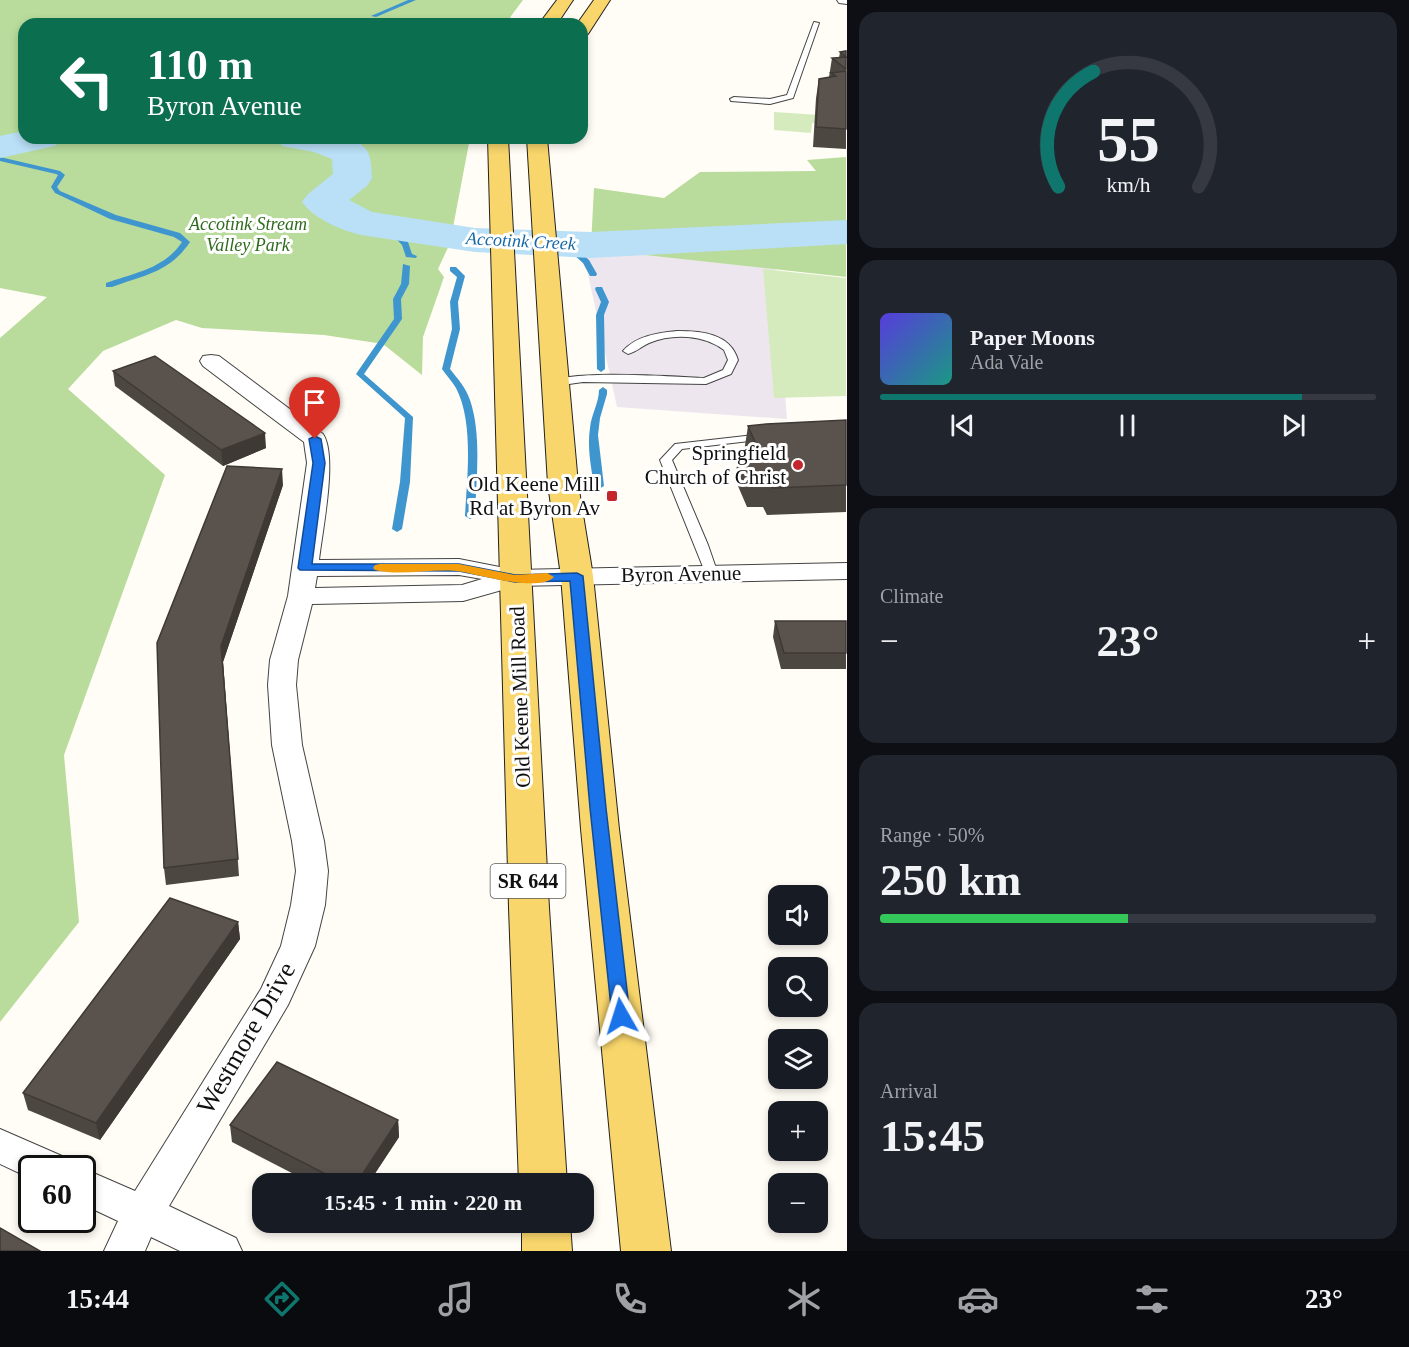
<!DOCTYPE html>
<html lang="en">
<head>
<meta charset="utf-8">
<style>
	body { margin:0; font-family:Georgia,serif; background:#20242c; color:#f1f3f6; height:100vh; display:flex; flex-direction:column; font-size:22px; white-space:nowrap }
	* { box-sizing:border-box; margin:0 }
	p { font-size:20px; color:#9ea1a6 }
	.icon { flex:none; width:33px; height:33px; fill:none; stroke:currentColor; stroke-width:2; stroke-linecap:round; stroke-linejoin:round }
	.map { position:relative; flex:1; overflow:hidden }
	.details { display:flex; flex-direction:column; gap:12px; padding:12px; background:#0d0f14; width:562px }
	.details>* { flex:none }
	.guide { position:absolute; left:18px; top:18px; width:570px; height:126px; border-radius:18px; box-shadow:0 3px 9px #0003; background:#0b6e4f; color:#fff; overflow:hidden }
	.buttons { position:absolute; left:768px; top:885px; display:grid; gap:12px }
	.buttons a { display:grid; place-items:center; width:60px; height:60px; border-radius:12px; background:#171b24; box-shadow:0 3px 9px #0003; font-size:30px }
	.speed { position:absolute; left:18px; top:1155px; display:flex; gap:12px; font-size:30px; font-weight:700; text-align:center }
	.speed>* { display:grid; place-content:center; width:78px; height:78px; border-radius:50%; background:#171b24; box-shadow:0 3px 9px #0003; line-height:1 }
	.speed .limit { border:3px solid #111; border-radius:9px; background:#fff; color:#111 }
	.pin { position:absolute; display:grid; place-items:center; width:51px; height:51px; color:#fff; margin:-62px -26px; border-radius:50% 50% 50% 0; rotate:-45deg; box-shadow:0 0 6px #0007 }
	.pin .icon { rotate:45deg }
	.me { position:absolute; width:66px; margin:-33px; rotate:354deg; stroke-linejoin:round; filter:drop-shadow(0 0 4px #0008) }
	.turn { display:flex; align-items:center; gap:21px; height:126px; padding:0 30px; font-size:27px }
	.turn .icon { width:78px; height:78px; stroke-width:2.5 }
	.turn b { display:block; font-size:42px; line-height:51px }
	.big { font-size:45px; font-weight:600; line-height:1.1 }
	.details .widget { flex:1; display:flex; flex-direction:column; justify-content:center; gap:9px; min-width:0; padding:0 21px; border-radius:18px; background:#20242c }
	.details .dial { align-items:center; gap:0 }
	.dial svg { height:156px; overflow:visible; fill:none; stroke:#363941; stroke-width:7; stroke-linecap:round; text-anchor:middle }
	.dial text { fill:#f1f3f6; stroke:none }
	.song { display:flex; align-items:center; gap:18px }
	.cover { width:72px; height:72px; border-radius:9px; background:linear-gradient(135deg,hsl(250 70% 55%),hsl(170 70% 35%)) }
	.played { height:6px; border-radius:3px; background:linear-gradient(90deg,#0f766e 85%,#363941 85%) }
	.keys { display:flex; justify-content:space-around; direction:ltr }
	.heat { display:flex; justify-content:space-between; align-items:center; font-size:33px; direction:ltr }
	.charge { height:9px; border-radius:4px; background:linear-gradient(90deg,#34c759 50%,#363941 0) }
	.trip { position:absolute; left:252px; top:1173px; width:342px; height:60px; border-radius:18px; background:#171b24; box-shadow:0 3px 9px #0003; font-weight:600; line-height:60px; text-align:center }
	.dock { display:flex; height:96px; justify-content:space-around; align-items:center; background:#090b0e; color:#9ea1a6 }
	.dock .icon { width:42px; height:42px }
	.dock .selected { color:#0f766e }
	.dock b { font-size:27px; color:#f1f3f6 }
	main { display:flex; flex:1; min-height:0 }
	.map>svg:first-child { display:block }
</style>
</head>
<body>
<main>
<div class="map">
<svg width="847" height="1251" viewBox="0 0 847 1251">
	<rect width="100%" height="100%" fill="#fffdf5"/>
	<path fill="#eee6ef" d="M583,252L626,253L775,269L787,419L617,407Z"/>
	<g fill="#d5ebbd">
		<path d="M774,112L820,115L818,123H812L811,133L774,130Z"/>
		<path d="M763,269L846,278V396L774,398Z"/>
	</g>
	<g fill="#b9dc9c">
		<path d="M0,0H523L511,16L508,24H24V138H470L450,243L438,269L444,277L423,337L422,375L383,344L324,335L202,328L176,320L103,351L68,389L165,475L64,755L79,922L0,1022V338L47,297L0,288Z"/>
		<path d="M846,157V230L792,231L846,239V277L626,253L674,252L718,240L591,245L594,188L664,198L700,172L816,171L807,160Z"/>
	</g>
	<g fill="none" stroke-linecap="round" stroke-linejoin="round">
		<g fill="#3f96cf" fill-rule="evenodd">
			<path d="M408,0H416L376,17L371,16Z"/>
			<path d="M352,19L354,22L337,24L338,23Z"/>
			<path d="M0,157L60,171L65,175L57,187L60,191L116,215L180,233L190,242C169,273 144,275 112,287H106V283C134,273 164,269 182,242L174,237L110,219L55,193L51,187L58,175L56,174L0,161Z"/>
			<path d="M387,225H393L408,242L412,254L417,256L416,258L406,257L402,245L387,229Z"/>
			<path d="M564,242H570L589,260L597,274L596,276H590L583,263L564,246Z"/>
			<path d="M403,264L410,266L409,284L401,299L402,319L364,374L413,417L410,482L402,529L397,532L392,529L400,482L405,418L356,374L394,319L393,299L401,284Z"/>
			<path d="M450,267H456L465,276L458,302L460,329L450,369C458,379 466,388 470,400C482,436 476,479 475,516L470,519L465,516C467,478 474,422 456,388C452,381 446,375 442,369L452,329L450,302L457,277L450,271Z"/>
			<path d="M596,287H602L609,302L604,315L605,369L601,372L597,369L596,315L601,302L595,289Z"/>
			<path d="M603,387L607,390V394L600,418L598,435L604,486L599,489L594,486C591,467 587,447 590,428C591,415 599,403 599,390Z"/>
		</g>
		<g fill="#b9e0f7" fill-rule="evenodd">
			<path d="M24,131V138H60L55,146L0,158V136Z"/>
			<path d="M277,138C297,138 350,132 364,147C372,154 371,168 372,178L367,186L349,200L372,212L475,228L591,232L847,220V244L591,258L475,252L361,235C341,230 314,219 302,202L308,194L333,174L332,159L314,152L282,146Z"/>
		</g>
		<g stroke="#444" stroke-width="2">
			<g id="service">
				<path d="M814,22L819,23L793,98L770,104L731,101L730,99L734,97L770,99L787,95Z"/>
				<path d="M677,331C701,331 730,333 738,360L731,374L706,384L583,382L555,386L550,383C567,369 677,377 704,378L723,370L728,360L724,350C704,335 673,333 649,343C642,346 636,352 628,354L623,351C636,336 657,333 677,331Z"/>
				<path d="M763,434L767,435V439L682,449L672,460L708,545L718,574L717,577H707L660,460L675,444Z"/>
			</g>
		</g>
		<g stroke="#444" stroke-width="2">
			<g id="minor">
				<path d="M837,0H847V4L839,3Z"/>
				<path d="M211,355L219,356L323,434C338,456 322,532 319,560L459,559L515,570L847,563V579L516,586L463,601L312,604L298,660L296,685L302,745L324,841L328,871L325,905L315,946L288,1005L169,1206L236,1238L242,1251H180L151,1237L145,1251H104L118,1221L82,1204V1168H80H82L135,1191L261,989L281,946L291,905L296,871L292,841L272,745L268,685L270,660L288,596L307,463L304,442L203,366L200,361L203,356ZM459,575L482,579L462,585L315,588L317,576Z"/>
				<path d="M0,1129L62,1156L67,1168H32V1179L0,1164Z"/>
			</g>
		</g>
		<g stroke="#222" stroke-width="2">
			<g id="primary">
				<path d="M557,0H573L557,24H539Z"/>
				<path d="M594,0H610L588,34L582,35V24H577Z"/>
				<path d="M488,138H508L549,908L567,1184H519L509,908Z"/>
				<path d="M527,138H547L578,484L593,576L619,829L671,1251H621L581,829L561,576L548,484Z"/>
				<path d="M522,1222H570L572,1251H522Z"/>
			</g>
		</g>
		<use href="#service" fill="#fff" fill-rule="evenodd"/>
		<use href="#minor" fill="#fff" fill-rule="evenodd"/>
		<use href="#primary" fill="#f9d66b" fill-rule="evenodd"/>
	</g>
	<g fill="#4d4742">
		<path d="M846,51V149L813,147L816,98L819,79L829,77L832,58H839L840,52Z"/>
		<path d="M113,371L266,448L223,466L115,386Z"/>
		<path d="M846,420V512L767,515L763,507H747L735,479L739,452H744L748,426Z"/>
		<path d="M283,485L223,662L239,876L166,885L164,868L157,643Z"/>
		<path d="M775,621H846V669H781L773,637Z"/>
		<path d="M238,922L240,939L100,1140L28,1110L23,1093Z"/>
		<path d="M398,1120L399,1137L368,1184H313L232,1142L230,1125Z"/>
	</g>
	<g fill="#3f3936">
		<path d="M265,433L266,448L223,466L221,450Z"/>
		<path d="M282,469L283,485L223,662L239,876L221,646Z"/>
		<path d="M238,922L240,939L100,1140L96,1123Z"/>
		<path d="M398,1120L399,1137L368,1184H356Z"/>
	</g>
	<g fill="#5a524d" stroke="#3f3936" stroke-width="1.5">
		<path d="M846,51V57L840,52Z"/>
		<path d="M846,57V69L832,58Z"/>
		<path d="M846,71V129L816,127L819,79L836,76L831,73Z"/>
		<path d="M155,356L265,433L221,450L113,371Z"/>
		<path d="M846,420V485L772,488L768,479L751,480L739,452L759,451L748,426L766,424Z"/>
		<path d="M227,466L282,469L221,646L238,859L164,868L157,643Z"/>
		<path d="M775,621H846V653H784Z"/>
		<path d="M170,898L238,922L96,1123L23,1093Z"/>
		<path d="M277,1062L398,1120L356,1184H345L230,1125Z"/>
		<path d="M0,1228L40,1251H0Z"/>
	</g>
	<path fill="#1a73e8" stroke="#114b97" stroke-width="1.5" d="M315,436L321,439L325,463L312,564H459L515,575L577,573L583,576L606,808L630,1016L627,1022L621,1024L614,1022L612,1016L590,808L570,581L515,582L459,571L300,570L298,568L313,463L309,439Z"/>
	<path fill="#f59e0b" d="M380,564H459L515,575L547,573L554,577C540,592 483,576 463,572C435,567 403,577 375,570L373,568L375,565Z"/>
	<g fill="#c4262e" stroke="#fff" stroke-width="2">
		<circle cx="798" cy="465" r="6"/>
		<rect x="606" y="490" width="12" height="12" rx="3"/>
	</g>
	<g text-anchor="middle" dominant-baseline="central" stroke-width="6" stroke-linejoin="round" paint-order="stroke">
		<g font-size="18" font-style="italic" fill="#2f6b1f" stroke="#fff">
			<text x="248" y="224">Accotink Stream<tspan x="248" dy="21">Valley Park</tspan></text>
		</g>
		<g font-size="18" font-style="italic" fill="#1768a6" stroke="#fff">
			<text transform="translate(521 241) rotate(3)">Accotink Creek</text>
		</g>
		<rect fill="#fff" stroke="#585858" stroke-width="1.5" x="490.5" y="864" width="75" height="34" rx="4.5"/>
		<g font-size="20" font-weight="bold" fill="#111">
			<text x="528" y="881">SR 644</text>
		</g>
		<g font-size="21" fill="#111" stroke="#fff" text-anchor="end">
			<text x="786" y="453">Springfield<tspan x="786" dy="24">Church of Christ</tspan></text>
			<text x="600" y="484">Old Keene Mill<tspan x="600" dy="24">Rd at Byron Av</tspan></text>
		</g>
		<g font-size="21" fill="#111" stroke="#fff">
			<text transform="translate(681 574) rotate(-1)">Byron Avenue</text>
			<text transform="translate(520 697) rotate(-92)">Old Keene Mill Road</text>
		</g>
		<g font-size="26" fill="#111" stroke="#fff">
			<text transform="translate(246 1038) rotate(-60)">Westmore Drive</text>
		</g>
	</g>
</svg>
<div class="buttons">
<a><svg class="icon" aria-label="sound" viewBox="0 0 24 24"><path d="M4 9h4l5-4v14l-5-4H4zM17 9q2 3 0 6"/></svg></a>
<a><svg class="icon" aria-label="search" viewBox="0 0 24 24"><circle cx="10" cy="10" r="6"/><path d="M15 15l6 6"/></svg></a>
<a><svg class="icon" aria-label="layers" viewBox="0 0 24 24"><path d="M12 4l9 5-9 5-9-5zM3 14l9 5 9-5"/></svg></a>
<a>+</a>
<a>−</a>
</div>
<div class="speed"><div class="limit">60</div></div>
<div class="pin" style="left:315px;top:439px;background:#d93025"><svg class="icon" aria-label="arrive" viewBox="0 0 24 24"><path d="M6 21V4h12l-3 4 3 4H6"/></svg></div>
<svg class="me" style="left:621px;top:1016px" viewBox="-20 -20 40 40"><path d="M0-17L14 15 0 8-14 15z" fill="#1a73e8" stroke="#fff" stroke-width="4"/></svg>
<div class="trip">15:45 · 1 min · 220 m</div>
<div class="guide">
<div class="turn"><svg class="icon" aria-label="left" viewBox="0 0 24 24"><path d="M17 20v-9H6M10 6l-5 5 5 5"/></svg><div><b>110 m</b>Byron Avenue</div></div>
</div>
</div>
<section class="details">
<div class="widget dial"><svg viewBox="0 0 100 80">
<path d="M14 69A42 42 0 1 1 86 69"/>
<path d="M14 69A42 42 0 0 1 32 10" stroke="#0f766e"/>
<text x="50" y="56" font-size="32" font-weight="700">55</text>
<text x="50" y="72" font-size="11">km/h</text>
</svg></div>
<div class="widget">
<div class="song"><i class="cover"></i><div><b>Paper Moons</b><p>Ada Vale</p></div></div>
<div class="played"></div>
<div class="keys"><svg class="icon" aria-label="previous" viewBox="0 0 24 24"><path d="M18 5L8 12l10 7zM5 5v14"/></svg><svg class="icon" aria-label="pause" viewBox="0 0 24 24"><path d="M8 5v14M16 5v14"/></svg><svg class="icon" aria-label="next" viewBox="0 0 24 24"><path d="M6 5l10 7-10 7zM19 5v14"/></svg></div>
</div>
<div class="widget"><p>Climate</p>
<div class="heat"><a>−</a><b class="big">23°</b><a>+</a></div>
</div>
<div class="widget"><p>Range · 50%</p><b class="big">250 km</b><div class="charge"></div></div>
<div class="widget"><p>Arrival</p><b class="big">15:45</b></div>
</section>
</main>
<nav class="dock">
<b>15:44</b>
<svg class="icon selected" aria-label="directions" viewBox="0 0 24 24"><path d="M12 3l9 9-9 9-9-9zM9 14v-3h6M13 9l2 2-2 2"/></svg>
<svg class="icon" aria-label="music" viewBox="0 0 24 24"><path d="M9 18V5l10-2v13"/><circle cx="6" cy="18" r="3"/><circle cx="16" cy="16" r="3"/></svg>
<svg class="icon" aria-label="phone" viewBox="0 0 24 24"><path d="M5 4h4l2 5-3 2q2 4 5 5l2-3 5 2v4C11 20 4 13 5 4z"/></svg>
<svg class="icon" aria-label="climate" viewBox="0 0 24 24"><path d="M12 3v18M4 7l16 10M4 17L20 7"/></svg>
<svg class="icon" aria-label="car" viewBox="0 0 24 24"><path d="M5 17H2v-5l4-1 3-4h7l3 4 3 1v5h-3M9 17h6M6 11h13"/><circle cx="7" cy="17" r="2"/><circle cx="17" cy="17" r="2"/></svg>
<svg class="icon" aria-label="filters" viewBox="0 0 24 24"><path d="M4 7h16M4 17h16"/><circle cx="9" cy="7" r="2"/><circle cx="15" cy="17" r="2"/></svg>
<b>23°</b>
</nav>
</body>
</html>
